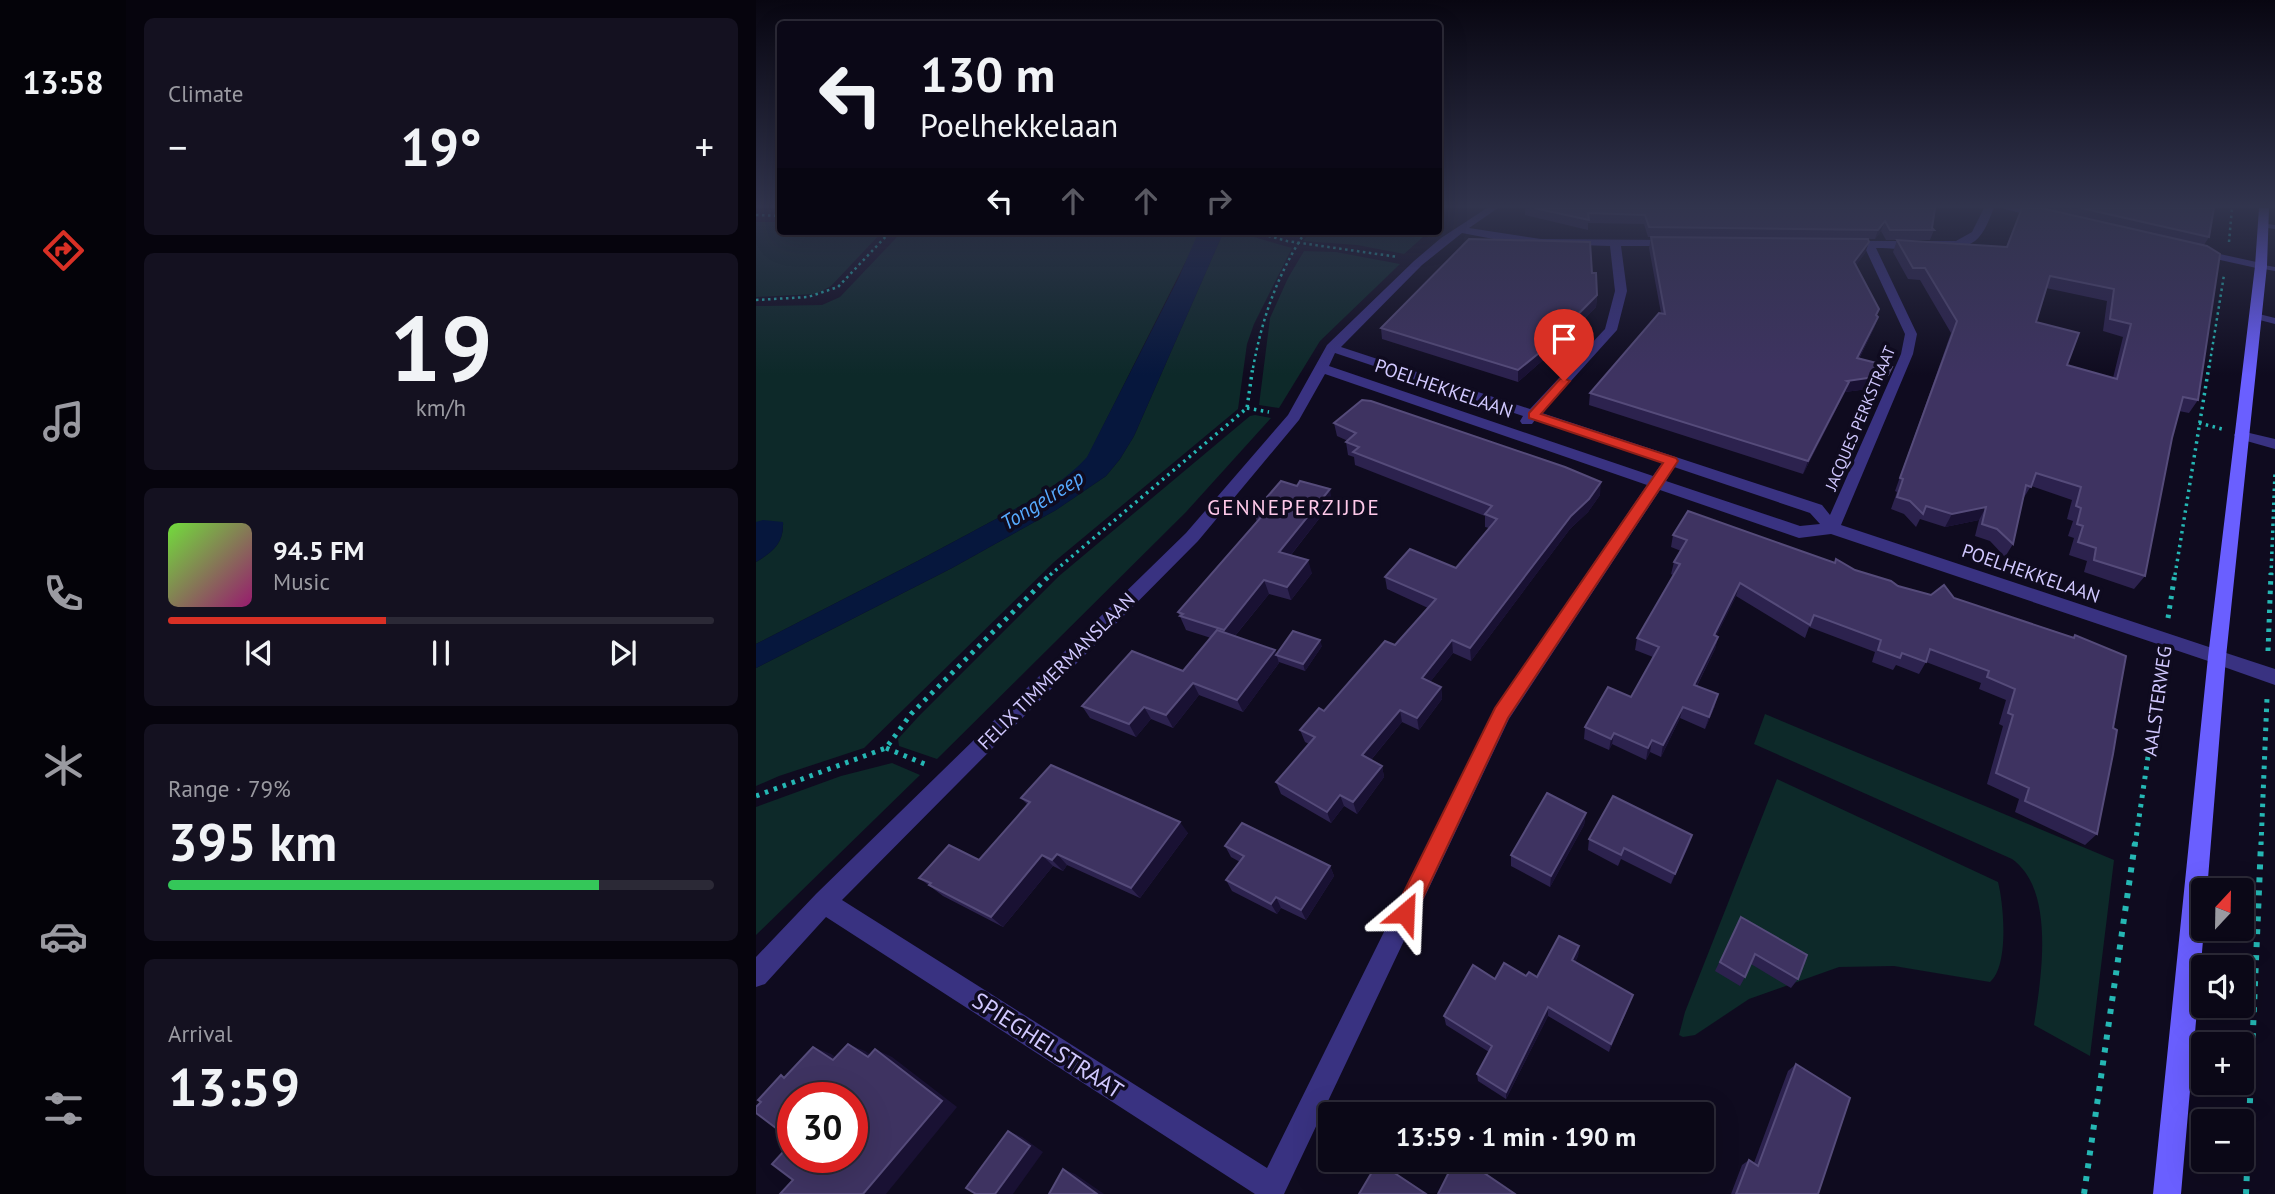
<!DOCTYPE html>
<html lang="en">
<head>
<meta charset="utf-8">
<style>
	body { margin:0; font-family:"PT Sans",sans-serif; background:#141120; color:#f1f3f6; height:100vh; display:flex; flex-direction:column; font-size:26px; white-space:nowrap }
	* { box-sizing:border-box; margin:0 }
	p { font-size:23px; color:#9a9aa1 }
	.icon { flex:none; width:38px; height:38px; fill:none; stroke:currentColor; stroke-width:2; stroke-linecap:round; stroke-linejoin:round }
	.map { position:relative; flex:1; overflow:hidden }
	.sheet { display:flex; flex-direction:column; gap:18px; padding:18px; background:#06040d; width:630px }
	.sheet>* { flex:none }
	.banner { position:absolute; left:21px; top:21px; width:665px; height:214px; border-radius:7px; box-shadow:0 7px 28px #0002,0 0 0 2px #2b2936; background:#0b0817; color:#f1f3f6; overflow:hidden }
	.needle { width:46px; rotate:22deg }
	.buttons { position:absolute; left:1435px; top:878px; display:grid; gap:14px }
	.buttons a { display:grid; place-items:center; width:63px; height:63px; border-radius:7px; background:#0b0817; box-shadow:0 7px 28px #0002,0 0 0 2px #2b2936; font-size:35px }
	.speed { position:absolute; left:21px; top:1082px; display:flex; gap:14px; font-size:35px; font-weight:700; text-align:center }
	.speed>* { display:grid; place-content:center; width:91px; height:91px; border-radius:50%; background:#0b0817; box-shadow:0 7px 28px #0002,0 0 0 2px #2b2936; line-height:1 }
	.speed .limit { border:10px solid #d22; background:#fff; color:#111 }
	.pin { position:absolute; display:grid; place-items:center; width:60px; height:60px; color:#fff; margin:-72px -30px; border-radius:50% 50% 50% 0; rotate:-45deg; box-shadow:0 0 7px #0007 }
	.pin .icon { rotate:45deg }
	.me { position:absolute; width:77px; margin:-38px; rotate:26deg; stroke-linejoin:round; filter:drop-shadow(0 0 5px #0008) }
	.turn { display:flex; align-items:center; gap:24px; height:147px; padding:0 28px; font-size:32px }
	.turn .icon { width:91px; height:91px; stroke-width:2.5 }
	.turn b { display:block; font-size:49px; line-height:60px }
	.lanes { display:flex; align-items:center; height:66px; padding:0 28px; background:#0003; justify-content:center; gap:35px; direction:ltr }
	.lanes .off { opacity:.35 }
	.big { font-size:52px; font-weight:700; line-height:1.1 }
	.sheet .card { flex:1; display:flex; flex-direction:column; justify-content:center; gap:10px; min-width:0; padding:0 24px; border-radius:10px; background:#141120 }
	.sheet .dial { align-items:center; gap:0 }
	.dial b { font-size:91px; line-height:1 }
	.song { display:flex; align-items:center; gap:21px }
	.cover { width:84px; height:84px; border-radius:10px; background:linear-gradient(135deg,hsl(100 70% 55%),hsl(320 70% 35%)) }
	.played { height:7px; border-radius:4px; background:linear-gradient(90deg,#d93025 40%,#2b2936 40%) }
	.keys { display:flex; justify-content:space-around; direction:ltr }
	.heat { display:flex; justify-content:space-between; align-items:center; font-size:38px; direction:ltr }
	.charge { height:10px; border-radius:5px; background:linear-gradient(90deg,#34c759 79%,#2b2936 0) }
	.trip { position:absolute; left:562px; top:1102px; width:396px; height:70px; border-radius:7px; background:#0b0817; box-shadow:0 7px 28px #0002,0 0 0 2px #2b2936; font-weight:700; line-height:70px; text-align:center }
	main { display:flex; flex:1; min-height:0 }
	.tab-bar { display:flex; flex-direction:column; width:126px; justify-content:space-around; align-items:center; background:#040309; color:#9a9aa1 }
	.tab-bar .icon { width:49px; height:49px }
	.tab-bar .active { color:#d93025 }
	.tab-bar b { font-size:32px; color:#f1f3f6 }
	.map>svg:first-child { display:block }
</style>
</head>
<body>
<main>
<nav class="tab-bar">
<b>13:58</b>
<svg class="icon active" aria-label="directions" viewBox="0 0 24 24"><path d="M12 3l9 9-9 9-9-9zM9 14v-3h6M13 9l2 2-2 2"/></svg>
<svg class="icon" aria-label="music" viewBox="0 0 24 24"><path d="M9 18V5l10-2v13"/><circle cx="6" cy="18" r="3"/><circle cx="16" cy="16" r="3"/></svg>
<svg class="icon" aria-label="phone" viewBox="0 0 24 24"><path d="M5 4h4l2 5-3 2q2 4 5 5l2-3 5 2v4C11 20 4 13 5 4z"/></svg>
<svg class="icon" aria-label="climate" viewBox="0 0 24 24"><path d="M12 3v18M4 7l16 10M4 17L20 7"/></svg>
<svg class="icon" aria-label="car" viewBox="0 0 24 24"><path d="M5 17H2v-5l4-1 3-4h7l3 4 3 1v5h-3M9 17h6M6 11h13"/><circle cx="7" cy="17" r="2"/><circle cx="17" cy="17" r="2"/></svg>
<svg class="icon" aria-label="filters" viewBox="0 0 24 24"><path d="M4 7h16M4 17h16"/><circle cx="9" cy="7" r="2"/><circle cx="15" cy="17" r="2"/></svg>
</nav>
<section class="sheet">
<div class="card"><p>Climate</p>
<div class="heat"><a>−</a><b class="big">19°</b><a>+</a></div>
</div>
<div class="card dial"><b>19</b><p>km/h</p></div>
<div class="card">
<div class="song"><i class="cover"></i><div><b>94.5 FM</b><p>Music</p></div></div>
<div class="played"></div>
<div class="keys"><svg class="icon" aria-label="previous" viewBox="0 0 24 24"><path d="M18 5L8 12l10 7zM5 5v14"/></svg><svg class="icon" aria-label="pause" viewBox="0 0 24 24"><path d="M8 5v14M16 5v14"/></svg><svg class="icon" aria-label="next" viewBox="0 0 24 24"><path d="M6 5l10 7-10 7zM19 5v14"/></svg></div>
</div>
<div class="card"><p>Range · 79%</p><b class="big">395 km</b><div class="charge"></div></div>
<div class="card"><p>Arrival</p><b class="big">13:59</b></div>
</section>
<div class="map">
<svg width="1519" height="1194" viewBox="0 0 1519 1194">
	<rect width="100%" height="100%" fill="#0f0b1f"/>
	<g fill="#0d2929">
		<path d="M0,222H24V231H127L75,286L60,294L0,297Z"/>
		<path d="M555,231H652L668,236L648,254L601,245L547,241Z"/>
		<path d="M444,233L331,458C300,491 254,511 214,533C144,571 72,607 0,644V562C17,552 28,543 27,522H0V306L66,305L84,297L142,236Z"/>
		<path d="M467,233L491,235L536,248L498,324L491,344L482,409L298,562L108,748L23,776L0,786V668L196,568L300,510L350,476L364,459L378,436Z"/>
		<path d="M548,251L580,252L644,264L564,341L523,408L503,405L514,318L532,278Z"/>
		<path d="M499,415L515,418L430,512L181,759L143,746L142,739L162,717L303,576L494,416Z"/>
		<path d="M1009,714L1358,860L1334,1056L1278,1025C1285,979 1300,890 1256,859L998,744Z"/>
		<path d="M136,763L164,775L0,935V807L85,776Z"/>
		<path d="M1021,779L1242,882C1248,905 1253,966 1234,982L1138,966L1083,967L993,999L939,1035L927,1037L923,1035L929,1012Z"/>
	</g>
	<g fill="#06173d">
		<path d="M443,231H468L378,436L364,459L350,476L300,510L196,568L0,668V644C72,607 144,571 214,533C254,511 301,491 331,457L423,277Z"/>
		<path d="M7,520L27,522C28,543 17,552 0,562V522Z"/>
	</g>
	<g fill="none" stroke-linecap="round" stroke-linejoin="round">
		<g stroke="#25b7b4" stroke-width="2.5" stroke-dasharray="2.5 3.5" stroke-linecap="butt">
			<path d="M0,215L24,216"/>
			<path d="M495,231L531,241L642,257"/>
			<path d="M1473,242L1476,208"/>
			<path d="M0,300L52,297L82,287L135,231"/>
			<path d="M497,368C506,318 522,273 550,231"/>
			<path d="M1453,368L1468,275"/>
		</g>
		<g stroke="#25b7b4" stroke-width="3.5" stroke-dasharray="2.5 4.5" stroke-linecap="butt">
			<path d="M491,408L513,412"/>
			<path d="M1443,423L1466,429"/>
			<path d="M294,575L491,408L497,366"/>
			<path d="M1419,575L1453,366"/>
			<path d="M1515,575L1519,473"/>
		</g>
		<g stroke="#25b7b4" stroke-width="5" stroke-dasharray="3.5 6" stroke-linecap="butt">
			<path d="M1412,618L1419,573"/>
			<path d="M1512,651L1515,573"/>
			<path d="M130,748L171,765"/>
			<path d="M0,796L130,748L155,714L296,573"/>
			<path d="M1379,845L1406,662"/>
			<path d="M1505,845L1511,698"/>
		</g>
		<g stroke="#25b7b4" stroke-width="6" stroke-dasharray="5 8" stroke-linecap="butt">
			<path d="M1328,1194L1379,843"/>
			<path d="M1490,1194L1505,843"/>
		</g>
		<g fill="#393281" fill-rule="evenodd">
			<path d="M1504,223L1519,225V229L1504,227Z"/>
			<path d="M1502,264L1519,267V271L1502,268Z"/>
			<path d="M1499,313L1519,318V324L1496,318V314Z"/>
		</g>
		<g fill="#393281" fill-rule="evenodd">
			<path d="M731,208H742L713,228L785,239L919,240L924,243L919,246H865L871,291L861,330L786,413L1066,505L1074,515L1145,354L1149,334L1109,248L1090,247L1085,244L1090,241H1200L1216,232L1228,208H1238C1233,219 1229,233 1219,241C1198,256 1146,248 1120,248L1161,334L1157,354L1085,525L1468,652L1470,657L1468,662L1461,664L1075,534L1043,538L904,490L753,719L528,1194H499L70,917L9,984L0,987V957L60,894L430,533L532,415L571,345L658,261L685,238ZM706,233L758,243L854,246L859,291L849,329L774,409L585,347L666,265ZM579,353L767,416L764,421L766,424H776L779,420L906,463L897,476L573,366ZM569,374L891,485L739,708L511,1168L86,900L442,541L543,420ZM918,467L1054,513L1064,524L1044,526L910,481Z"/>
			<path d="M1245,208H1263L1293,216L1288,219Z"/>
			<path d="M1441,249L1505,263L1511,266L1505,269L1437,254L1436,252Z"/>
			<path d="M1485,431L1519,439V449L1480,438L1478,435L1480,432Z"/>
		</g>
		<path fill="#393281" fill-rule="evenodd" d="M1461,650L1519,669V685L1454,662L1452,657L1454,652Z"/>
		<path fill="#6a5fff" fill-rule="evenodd" d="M1503,208H1513L1511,266L1470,657L1451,891H1447L1448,929L1425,1194H1397L1452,657L1499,266Z"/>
	</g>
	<g fill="#2c224e" fill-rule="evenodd">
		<path d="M769,208H1179L1176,228L1178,230L1174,240H1130L1125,231L1119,239L897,237L1113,242L1109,253L1100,265L1120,316L1122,317L1118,328L1103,359L1127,387L1089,392L1047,474L833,405L834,393L905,313L893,248L895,237H892L888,224L832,223V230L769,215Z"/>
		<path d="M1266,208H1458L1453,237L1448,245L1442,400L1433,413L1423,411L1416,438L1389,576L1378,589L1328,572L1331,561L1313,555L1318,538L1312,536L1317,521L1311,519L1316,500L1275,486L1267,499L1257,544L1249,557L1234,541L1219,536L1223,520L1189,527L1164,519L1160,527L1148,514L1135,509L1141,492L1139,491L1195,333L1164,280L1152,279L1137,252L1141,240L1250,247ZM1290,288L1351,301L1347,331L1367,337L1357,378L1311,365L1280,322Z"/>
		<path d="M836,273L841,295L840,307L787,360L762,382L626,339L625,328Z"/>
		<path d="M578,423L844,495L832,512L814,529L715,661L697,653L674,682L685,687L686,699L663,730L646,722L615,760L626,766L628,777L601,814L588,806L575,823L525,794L520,782L553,744L549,742L544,730L568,711L639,645L672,608L631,589L629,577L700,568L733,528L729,527V516L599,465L598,457L592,455L590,442L592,441L581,436Z"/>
		<path d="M576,502L535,555L556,573L535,600L513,594L479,636L519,650L520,655L566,646L549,671L523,662V663L487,712L443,695L417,728L395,719L380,737L334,718L326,706L427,671L455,638L430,630L422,612L501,522L498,512Z"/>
		<path d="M917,535L1099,570L1142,586L1175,595L1198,598L1317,637L1319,635L1357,728L1341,834L1329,845L1259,812L1263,799L1231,784L1247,726L1243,724L1250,700L1223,689L1225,683L1170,662L1163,674L1140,665L1137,670L1116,662L1119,652L1053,627L1049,638L980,596L960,636L962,637L959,649L941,686L959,706L949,729L924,718L905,757L894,752L890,760L856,744L853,750L828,739L829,727L875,697L897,657L879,650L881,638L917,575L915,574L918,562L925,551L915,547Z"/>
		<path d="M265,798L432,833L384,898L311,865L307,871L297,866L247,927L187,896L163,878L223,860L272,805Z"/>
		<path d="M830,813L828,825L794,887L755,866V855Z"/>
		<path d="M936,835L915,884L865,859L862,866L832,850L833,839Z"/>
		<path d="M469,846L574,866L578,876L550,920L525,908L521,914L476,891L470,880L484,862L475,857Z"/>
		<path d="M985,917L1042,979L1035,988L995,964L989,977L984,986L959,971Z"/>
		<path d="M823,946L822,956L819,962L874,1003L853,1052L792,1016L750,1099L722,1081L721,1074L733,1052L690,1025L688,1016L739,979L770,976L781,977Z"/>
		<path d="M1040,1064L1062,1194H975L986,1165L993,1160L998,1163L1032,1071Z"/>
	</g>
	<g fill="#191133">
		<path d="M1129,221L1125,231L1119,239L1122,230Z"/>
		<path d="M1113,242L1109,253L1095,273L1098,262Z"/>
		<path d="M841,295L840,307L787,360L762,382V370Z"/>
		<path d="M1122,317L1118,328L1097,370L1101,358Z"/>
		<path d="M1136,367L1127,387L1089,392L1047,474L1052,461L1091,381Z"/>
		<path d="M845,482L844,495L832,512L814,529L715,661L714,648L815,516Z"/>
		<path d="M574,489L576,502L527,565L523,552Z"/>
		<path d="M1230,507L1223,520L1189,527L1196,514Z"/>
		<path d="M552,560L556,573L535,600L531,587Z"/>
		<path d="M508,580L513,594L473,643L468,630Z"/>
		<path d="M984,583L980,596L955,647L958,635Z"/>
		<path d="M962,637L959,649L935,697L938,685Z"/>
		<path d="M564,640L566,646L549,671L547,664Z"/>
		<path d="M696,640L697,653L668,690L666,678Z"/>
		<path d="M519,650L523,663L487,712L481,700Z"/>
		<path d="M437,683L443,695L417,728L410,715Z"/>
		<path d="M685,687L686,699L663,730L661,718Z"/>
		<path d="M962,694L959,706L949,729L953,717Z"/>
		<path d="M388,707L395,719L380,737L373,724Z"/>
		<path d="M927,707L924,718L905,757L907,745Z"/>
		<path d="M644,710L646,722L609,767L606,755Z"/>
		<path d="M858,733L856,744L853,750L855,739Z"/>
		<path d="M896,740L894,752L890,760L892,748Z"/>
		<path d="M626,766L628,777L601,814L597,802Z"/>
		<path d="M584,795L588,806L575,823L571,812Z"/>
		<path d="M830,813L828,825L794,887L795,876Z"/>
		<path d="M424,822L432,833L384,898L375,888Z"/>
		<path d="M936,835L933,846L915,884L919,874Z"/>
		<path d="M301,854L311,865L307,871L296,860Z"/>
		<path d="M286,855L297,866L247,927L235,917Z"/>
		<path d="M574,866L578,876L550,920L545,910Z"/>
		<path d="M520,897L525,908L521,914L515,904Z"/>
		<path d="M823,946L822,956L815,970L816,960Z"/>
		<path d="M877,995L874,1003L853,1052L855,1044Z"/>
		<path d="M792,1007V1016L750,1099V1092Z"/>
		<path d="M92,1044L109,1051L129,1065L112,1057Z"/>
		<path d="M57,1047L75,1054L95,1068L77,1060Z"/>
		<path d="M119,1049L136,1057L201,1107L130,1194H107Z"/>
		<path d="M252,1131L266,1137L287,1152L257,1194H239Z"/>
		<path d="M307,1169L319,1174L348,1194H341Z"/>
	</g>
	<g fill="#3e3361" stroke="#554b7a" stroke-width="2" fill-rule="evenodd">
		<path d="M778,208H1179L1176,228L1178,230H1134L1129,221L1122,230L893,227L889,215L832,213L833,220Z"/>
		<path d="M1266,208H1285L1451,246L1464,254L1442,400L1427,397L1416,438L1389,576L1338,560L1340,548L1322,542L1327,526L1321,524L1325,508L1320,506L1325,487L1280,473L1275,487L1270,485L1257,544L1241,529L1226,524L1230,507L1196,514L1170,506L1167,514L1154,501L1141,497L1147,479L1144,478L1201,321L1169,268H1157L1141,240L1251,247ZM1294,276L1358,289L1354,319L1375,324L1361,379L1311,365L1323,333L1280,322Z"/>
		<path d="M1325,208H1458L1453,237Z"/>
		<path d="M895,237L1112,239L1113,242L1098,262L1123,309L1120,315L1122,317L1101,358L1136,367L1132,375L1091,381L1093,382L1052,461L834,393L903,313L909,314Z"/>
		<path d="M713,239L834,242L836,273H840L841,295L788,349L762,370L625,328Z"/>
		<path d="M606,400L615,401L809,467L845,482L833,499L815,516L714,648L696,640L666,678L685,687L661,718L644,710L606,755L626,766L597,802L584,795L571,812L520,782L559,737L544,730L563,708L568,711L629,641L639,645L680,599L629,577L654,549L700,568L741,519L729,514L736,506L726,502L597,452L603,447L590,442L600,433L578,423Z"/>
		<path d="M525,481L541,486L544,481L574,489L523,552L552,560L531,587L508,580L468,630L424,616L427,614L422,612L507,515L498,512Z"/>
		<path d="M932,511L1079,563L1080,559L1099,570L1135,581L1142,586L1175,595L1188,585L1198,598L1318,638L1319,635L1370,656L1357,728L1361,730L1357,754L1341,834L1269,801L1273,788L1240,773L1257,715L1252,713L1259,689L1231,677L1233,671L1174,649L1170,662L1146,653L1144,658L1122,650L1125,640L1058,615L1054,625L984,583L958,635L962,637L938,685L962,694L953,717L927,707L907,745L896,740L892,748L858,733L855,739L829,727L852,687L875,697L903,647L881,638L924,564L918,562L931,540L917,535Z"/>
		<path d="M461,630L519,650L481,700L437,683L410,715L388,707L373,724L326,706L376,651L427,671Z"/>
		<path d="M537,631L564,640L547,664L520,655Z"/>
		<path d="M295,765L424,822L375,888L301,854L296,860L286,855L235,917L173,885L175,883L163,878L193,845L223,860L274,802L265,798Z"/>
		<path d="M791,793L830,813L795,876L755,855Z"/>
		<path d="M857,796L936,835L919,874L868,848L865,855L833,839Z"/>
		<path d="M486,823L574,866L545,910L520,897L515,904L470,880L488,856L469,846Z"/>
		<path d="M985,917L1051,955L1042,979L999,954L989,977L964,962Z"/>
		<path d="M803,936L823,946L816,960L877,995L855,1044L792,1007L750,1092L721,1074L736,1046L688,1016L717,965L739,979L748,963L770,976L773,972L781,977Z"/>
		<path d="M92,1044L112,1057L119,1049L186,1101L107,1194H24L37,1180L16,1164L37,1141V1157H96V1097H37V1141L0,1113V1107L5,1102L2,1100L25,1075L28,1078L57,1047L77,1060Z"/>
		<path d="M1040,1064L1094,1098L1062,1194H980L993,1160L1002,1166Z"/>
		<path d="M252,1131L274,1146L239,1194H220L210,1188Z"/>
		<path d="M699,1160H709L759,1194H682Z"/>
		<path d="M622,1162L670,1194H603Z"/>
		<path d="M307,1169L341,1194H293Z"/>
	</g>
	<linearGradient id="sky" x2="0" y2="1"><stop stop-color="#080611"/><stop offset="0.55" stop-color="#31344d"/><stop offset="1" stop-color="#31344d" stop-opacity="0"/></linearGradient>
	<rect width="1519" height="375" fill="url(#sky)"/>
	<path fill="#d93025" stroke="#8d1f18" stroke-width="2" d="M808,378L814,381L785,414L920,458L922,461L752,718L656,921L649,924L641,921L638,913L641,906L739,708L907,463L773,418V413L804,379Z"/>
	<g text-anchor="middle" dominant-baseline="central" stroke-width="7" stroke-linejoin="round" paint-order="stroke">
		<g font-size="16" fill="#d1c8ff" stroke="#0f0b1f">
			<text transform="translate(1104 418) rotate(-67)">JACQUES PERKSTRAAT</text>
		</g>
		<g font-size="19" fill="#d1c8ff" stroke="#0f0b1f">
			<text transform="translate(688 388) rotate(19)">POELHEKKELAAN</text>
			<text transform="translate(1275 573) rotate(19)">POELHEKKELAAN</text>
			<text transform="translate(300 671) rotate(-45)">FELIX TIMMERMANSLAAN</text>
			<text transform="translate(1401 701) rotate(-82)">AALSTERWEG</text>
		</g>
		<g font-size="21" font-style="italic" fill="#56aaff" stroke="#0f0b1f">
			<text transform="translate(286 500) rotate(-32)">Tongelreep</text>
		</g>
		<g font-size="21" letter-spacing="2" fill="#ffcaea" stroke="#0f0b1f">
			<text x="538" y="507">GENNEPERZIJDE</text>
		</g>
		<g font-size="23" fill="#d1c8ff" stroke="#0f0b1f">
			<text transform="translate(292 1045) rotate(33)">SPIEGHELSTRAAT</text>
		</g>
	</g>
</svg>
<div class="buttons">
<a><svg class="needle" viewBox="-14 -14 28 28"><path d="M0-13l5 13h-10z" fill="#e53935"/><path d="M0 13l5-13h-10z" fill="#9a9aa1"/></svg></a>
<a><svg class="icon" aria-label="sound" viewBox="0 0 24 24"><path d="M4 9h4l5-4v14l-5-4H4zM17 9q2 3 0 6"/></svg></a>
<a>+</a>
<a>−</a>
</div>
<div class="speed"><div class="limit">30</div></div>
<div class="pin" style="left:808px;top:381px;background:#d93025"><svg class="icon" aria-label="arrive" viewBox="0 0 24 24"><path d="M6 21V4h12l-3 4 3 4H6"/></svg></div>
<svg class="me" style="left:649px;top:913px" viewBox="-20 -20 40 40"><path d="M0-17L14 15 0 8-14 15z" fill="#d93025" stroke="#fff" stroke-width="4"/></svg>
<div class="trip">13:59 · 1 min · 190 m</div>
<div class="banner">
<div class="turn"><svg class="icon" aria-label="left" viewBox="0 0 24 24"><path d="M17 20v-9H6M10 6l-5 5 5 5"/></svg><div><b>130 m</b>Poelhekkelaan</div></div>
<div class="lanes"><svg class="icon" aria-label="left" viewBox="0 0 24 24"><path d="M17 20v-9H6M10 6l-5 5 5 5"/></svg><svg class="icon off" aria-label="ahead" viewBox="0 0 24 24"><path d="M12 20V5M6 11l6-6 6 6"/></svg><svg class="icon off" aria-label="ahead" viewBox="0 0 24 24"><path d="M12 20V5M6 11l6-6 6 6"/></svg><svg class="icon off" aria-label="right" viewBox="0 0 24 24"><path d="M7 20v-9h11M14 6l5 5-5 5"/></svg></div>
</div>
</div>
</main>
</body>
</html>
